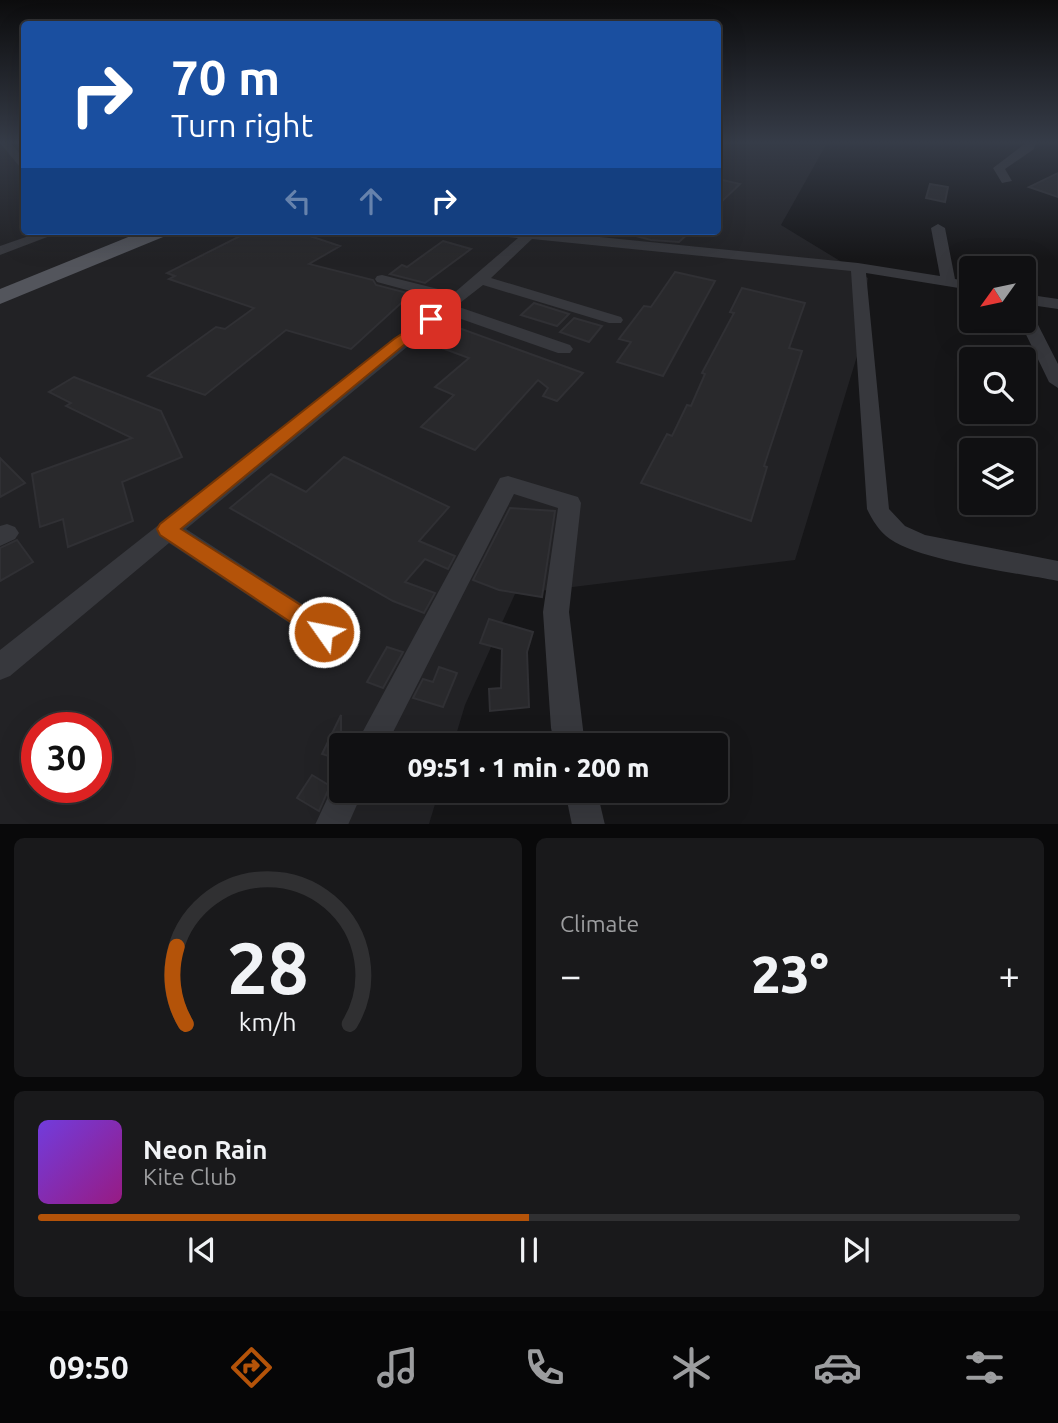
<!DOCTYPE html>
<html lang="en">
<head>
<meta charset="utf-8">
<style>
	body { margin:0; font-family:Ubuntu,sans-serif; background:#19191b; color:#f1f3f6; height:100vh; display:flex; flex-direction:column; font-size:26px; white-space:nowrap }
	* { box-sizing:border-box; margin:0 }
	p { font-size:23px; color:#9c9d9f }
	.icon { flex:none; width:38px; height:38px; fill:none; stroke:currentColor; stroke-width:2; stroke-linecap:round; stroke-linejoin:round }
	.map { position:relative; height:824px; overflow:hidden }
	.sheet { display:flex; flex-direction:column; gap:14px; padding:14px; background:#09090a; flex:1 }
	.sheet>* { flex:none }
	.guide { position:absolute; left:21px; top:21px; width:700px; height:214px; border-radius:7px; box-shadow:0 7px 28px #0002,0 0 0 2px #303032; background:#1a4fa0; color:#fff; overflow:hidden }
	.needle { width:46px; rotate:237deg }
	.tools { position:absolute; left:959px; top:256px; display:grid; gap:14px }
	.tools a { display:grid; place-items:center; width:77px; height:77px; border-radius:7px; background:#101012; box-shadow:0 7px 28px #0002,0 0 0 2px #303032; font-size:35px }
	.speed { position:absolute; left:21px; top:712px; display:flex; gap:14px; font-size:35px; font-weight:700; text-align:center }
	.speed>* { display:grid; place-content:center; width:91px; height:91px; border-radius:50%; background:#101012; box-shadow:0 7px 28px #0002,0 0 0 2px #303032; line-height:1 }
	.speed .limit { border:10px solid #d22; background:#fff; color:#111 }
	.pin { position:absolute; display:grid; place-items:center; width:60px; height:60px; color:#fff; margin:-30px; border-radius:14px; box-shadow:0 4px 10px #0006 }
	.me { position:absolute; width:77px; margin:-38px; rotate:303deg; stroke-linejoin:round; filter:drop-shadow(0 0 5px #0008) }
	.turn { display:flex; align-items:center; gap:24px; height:147px; padding:0 35px; font-size:32px }
	.turn .icon { width:91px; height:91px; stroke-width:2.5 }
	.turn b { display:block; font-size:49px; line-height:60px }
	.lanes { display:flex; align-items:center; height:66px; padding:0 35px; background:#0003; justify-content:center; gap:35px; direction:ltr }
	.lanes .off { opacity:.35 }
	.big { font-size:52px; font-weight:800; line-height:1.1 }
	.sheet .tile { flex:1; display:flex; flex-direction:column; justify-content:center; gap:10px; min-width:0; padding:0 24px; border-radius:10px; background:#19191b }
	.sheet .dial { align-items:center; gap:0 }
	.dial svg { height:182px; overflow:visible; fill:none; stroke:#303032; stroke-width:7; stroke-linecap:round; text-anchor:middle }
	.dial text { fill:#f1f3f6; stroke:none }
	.song { display:flex; align-items:center; gap:21px }
	.cover { width:84px; height:84px; border-radius:10px; background:linear-gradient(135deg,hsl(260 70% 55%),hsl(310 70% 35%)) }
	.played { height:7px; border-radius:4px; background:linear-gradient(90deg,#b45309 50%,#303032 50%) }
	.keys { display:flex; justify-content:space-around; direction:ltr }
	.heat { display:flex; justify-content:space-between; align-items:center; font-size:38px; direction:ltr }
	.sheet .tiles { flex:1; display:grid; gap:14px; grid-template-columns:1fr 1fr }
	.tile:last-child { grid-column:span 2 }
	.trip { position:absolute; left:329px; top:733px; width:399px; height:70px; border-radius:7px; background:#101012; box-shadow:0 7px 28px #0002,0 0 0 2px #303032; font-weight:800; line-height:70px; text-align:center }
	.tab-bar { display:flex; height:112px; justify-content:space-around; align-items:center; background:#060607; color:#9c9d9f }
	.tab-bar .icon { width:49px; height:49px }
	.tab-bar .on { color:#b45309 }
	.tab-bar b { font-size:32px; color:#f1f3f6 }
	.map>svg:first-child { display:block }
</style>
</head>
<body>
<div class="map">
<svg width="1058" height="825" viewBox="0 0 1058 825">
	<rect width="100%" height="100%" fill="#161618"/>
	<path fill="#222225" fill-rule="evenodd" d="M0,143H24V231H718V143H827L781,225L868,278L861,343L795,560L515,594L465,705L453,745L341,746V791H439L429,824H0ZM37,728H96V788H37Z"/>
	<g fill="#29292c" stroke="#303034" stroke-width="2">
		<path d="M1058,173V197L1029,187Z"/>
		<path d="M718,179L740,184L718,205Z"/>
		<path d="M930,184L948,187L945,202L926,198Z"/>
		<path d="M250,231H295L340,246L309,264L373,280L376,285L411,294L351,349L286,330L205,395L148,376L216,327L225,329L254,308L169,279L175,276L167,273Z"/>
		<path d="M637,231H691L679,242L651,240L636,236Z"/>
		<path d="M443,241L471,249L425,283L390,274L402,265L407,267Z"/>
		<path d="M675,272L715,281L663,376L617,362L631,342L619,339L644,306L651,307Z"/>
		<path d="M742,288L805,303L789,348L802,351L764,466L767,467L751,521L641,483L667,434L672,436L687,405L691,406L705,374L702,373L734,313L730,312Z"/>
		<path d="M534,303L569,314L557,326L521,315Z"/>
		<path d="M574,318L602,326L589,342L560,332Z"/>
		<path d="M445,323L583,373L557,401L543,396L548,388L538,380L475,450L421,427L454,395L435,387L469,358L442,348L445,345L429,336Z"/>
		<path d="M74,377L161,411L182,457L122,482L133,521L68,547L63,519L40,527L32,474L132,438L66,406L71,403L49,392Z"/>
		<path d="M344,457L449,507L419,541L455,556L448,569L425,559L405,582L435,593L424,613L393,601L230,508L271,474L306,492Z"/>
		<path d="M0,458L25,483L0,497Z"/>
		<path d="M510,508L555,511L542,597L499,590L473,580Z"/>
		<path d="M17,540L33,562L0,581V548Z"/>
		<path d="M489,619L533,632L527,652L529,707L490,711L489,689L501,688L502,649L480,643Z"/>
		<path d="M387,647L403,652L383,688L367,682Z"/>
		<path d="M439,667L457,673L443,707L413,698L423,679L433,682Z"/>
		<path d="M341,715V760L322,754Z"/>
		<path d="M312,775L330,786L319,811L297,798Z"/>
	</g>
	<g fill="none" stroke-linecap="round" stroke-linejoin="round">
		<g fill="#37383d" fill-rule="evenodd">
			<path d="M0,143H11L24,159V168L20,167Z"/>
			<path d="M1026,143H1036L1034,149L1005,169L1012,181L1002,183L993,168Z"/>
			<path d="M938,224L945,228L955,279L971,282V290L866,273L889,509L905,526L925,535L1058,561V581C1014,572 924,562 890,539C879,531 873,521 867,509L851,271L532,239L491,278L621,317L623,320L621,323H609L483,285L456,306L570,345L573,349L570,353H558L447,314L186,529L333,624L337,632L333,640L324,644L315,640L169,543L10,676L0,680V650L444,300L377,282L375,279L377,276L382,275L454,293L518,238L491,235L484,231H540L858,263L940,276L931,228Z"/>
			<path d="M43,231H63L0,255V246Z"/>
			<path d="M1024,294L1058,299V309L1024,304Z"/>
			<path d="M1024,308L1032,313L1058,364V388L1049,382L1019,320H1024Z"/>
			<path d="M508,476L578,497L581,503L569,612L585,746H555L551,728L543,612L558,508L514,494L386,746H355L500,478Z"/>
			<path d="M7,524L15,527L19,533L15,539L0,546V526Z"/>
			<path d="M341,778V791H363L348,825H315L336,780Z"/>
			<path d="M565,791H597L605,825H572Z"/>
		</g>
		<path fill="#53555c" fill-rule="evenodd" d="M143,231H171L168,235L0,304V289Z"/>
	</g>
	<linearGradient id="sky" x2="0" y2="1"><stop stop-color="#0c0c0d"/><stop offset="0.55" stop-color="#363c48"/><stop offset="1" stop-color="#363c48" stop-opacity="0"/></linearGradient>
	<rect width="1058" height="259" fill="url(#sky)"/>
	<path fill="#b45309" stroke="#753606" stroke-width="2" d="M431,315L437,319L435,322L404,345L181,529L332,625L335,632L332,639L324,642L316,639L160,535L157,529L160,524L394,339Z"/>
</svg>
<div class="tools">
<a><svg class="needle" viewBox="-14 -14 28 28"><path d="M0-13l5 13h-10z" fill="#e53935"/><path d="M0 13l5-13h-10z" fill="#9c9d9f"/></svg></a>
<a><svg class="icon" aria-label="search" viewBox="0 0 24 24"><circle cx="10" cy="10" r="6"/><path d="M15 15l6 6"/></svg></a>
<a><svg class="icon" aria-label="layers" viewBox="0 0 24 24"><path d="M12 4l9 5-9 5-9-5zM3 14l9 5 9-5"/></svg></a>
</div>
<div class="speed"><div class="limit">30</div></div>
<div class="pin" style="left:431px;top:319px;background:#d93025"><svg class="icon" aria-label="arrive" viewBox="0 0 24 24"><path d="M6 21V4h12l-3 4 3 4H6"/></svg></div>
<svg class="me" style="left:324px;top:632px" viewBox="-20 -20 40 40"><circle r="17" fill="#b45309" stroke="#fff" stroke-width="3"/><path d="M0-11L8 9 0 5-8 9z" fill="#fff"/></svg>
<div class="trip">09:51 · 1 min · 200 m</div>
<div class="guide">
<div class="turn"><svg class="icon" aria-label="right" viewBox="0 0 24 24"><path d="M7 20v-9h11M14 6l5 5-5 5"/></svg><div><b>70 m</b>Turn right</div></div>
<div class="lanes"><svg class="icon off" aria-label="left" viewBox="0 0 24 24"><path d="M17 20v-9H6M10 6l-5 5 5 5"/></svg><svg class="icon off" aria-label="ahead" viewBox="0 0 24 24"><path d="M12 20V5M6 11l6-6 6 6"/></svg><svg class="icon" aria-label="right" viewBox="0 0 24 24"><path d="M7 20v-9h11M14 6l5 5-5 5"/></svg></div>
</div>
</div>
<section class="sheet">
<div class="tiles">
<div class="tile dial"><svg viewBox="0 0 100 80">
<path d="M14 69A42 42 0 1 1 86 69"/>
<path d="M14 69A42 42 0 0 1 10 35" stroke="#b45309"/>
<text x="50" y="56" font-size="32" font-weight="700">28</text>
<text x="50" y="72" font-size="11">km/h</text>
</svg></div>
<div class="tile"><p>Climate</p>
<div class="heat"><a>−</a><b class="big">23°</b><a>+</a></div>
</div>
<div class="tile">
<div class="song"><i class="cover"></i><div><b>Neon Rain</b><p>Kite Club</p></div></div>
<div class="played"></div>
<div class="keys"><svg class="icon" aria-label="previous" viewBox="0 0 24 24"><path d="M18 5L8 12l10 7zM5 5v14"/></svg><svg class="icon" aria-label="pause" viewBox="0 0 24 24"><path d="M8 5v14M16 5v14"/></svg><svg class="icon" aria-label="next" viewBox="0 0 24 24"><path d="M6 5l10 7-10 7zM19 5v14"/></svg></div>
</div>
</div>
</section>
<nav class="tab-bar">
<b>09:50</b>
<svg class="icon on" aria-label="directions" viewBox="0 0 24 24"><path d="M12 3l9 9-9 9-9-9zM9 14v-3h6M13 9l2 2-2 2"/></svg>
<svg class="icon" aria-label="music" viewBox="0 0 24 24"><path d="M9 18V5l10-2v13"/><circle cx="6" cy="18" r="3"/><circle cx="16" cy="16" r="3"/></svg>
<svg class="icon" aria-label="phone" viewBox="0 0 24 24"><path d="M5 4h4l2 5-3 2q2 4 5 5l2-3 5 2v4C11 20 4 13 5 4z"/></svg>
<svg class="icon" aria-label="climate" viewBox="0 0 24 24"><path d="M12 3v18M4 7l16 10M4 17L20 7"/></svg>
<svg class="icon" aria-label="car" viewBox="0 0 24 24"><path d="M5 17H2v-5l4-1 3-4h7l3 4 3 1v5h-3M9 17h6M6 11h13"/><circle cx="7" cy="17" r="2"/><circle cx="17" cy="17" r="2"/></svg>
<svg class="icon" aria-label="filters" viewBox="0 0 24 24"><path d="M4 7h16M4 17h16"/><circle cx="9" cy="7" r="2"/><circle cx="15" cy="17" r="2"/></svg>
</nav>
</body>
</html>
